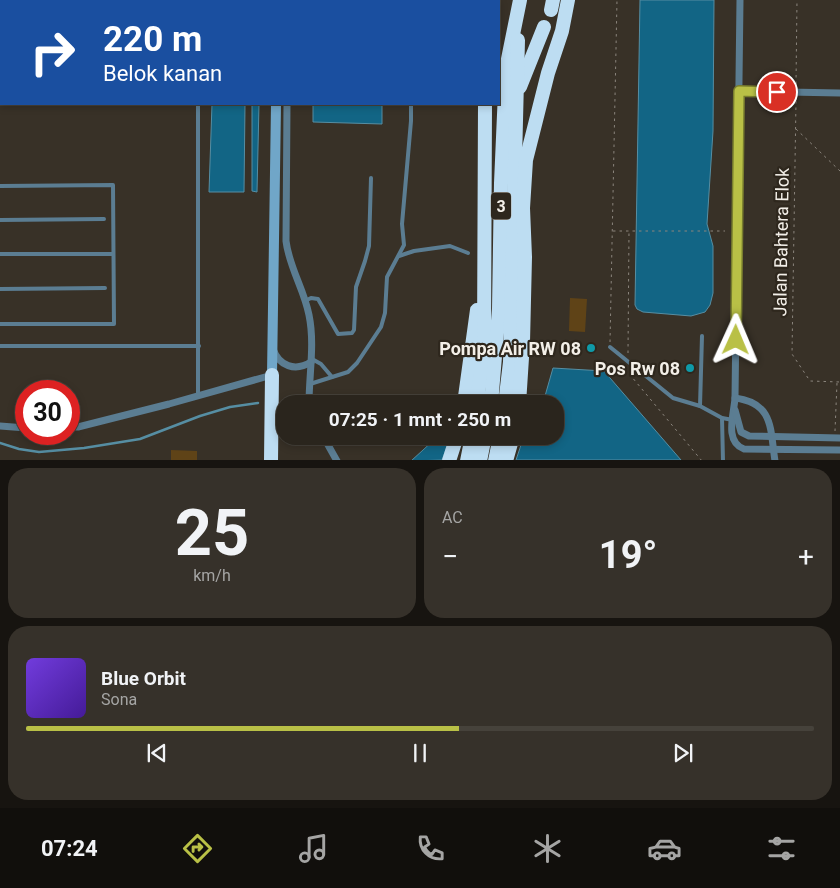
<!DOCTYPE html>
<html lang="id">
<head>
<meta charset="utf-8">
<style>
	body { margin:0; font-family:Roboto,sans-serif; background:#36312a; color:#f1f3f6; height:100vh; display:flex; flex-direction:column; font-size:19px; white-space:nowrap }
	* { box-sizing:border-box; margin:0 }
	p { font-size:16px; color:#a5a5a4 }
	.icon { flex:none; width:28px; height:28px; fill:none; stroke:currentColor; stroke-width:2; stroke-linecap:round; stroke-linejoin:round }
	.map { position:relative; height:460px; overflow:hidden }
	.details { display:flex; flex-direction:column; gap:8px; padding:8px; background:#171410; flex:1 }
	.details>* { flex:none }
	.top-card { position:absolute; left:0px; top:0px; width:500px; height:105px; box-shadow:0 2px 8px #0003,0 0 0 1px #46423b; background:#1a4fa0; color:#fff; overflow:hidden }
	.speed { position:absolute; left:15px; top:380px; display:flex; gap:10px; font-size:25px; font-weight:700; text-align:center }
	.speed>* { display:grid; place-content:center; width:65px; height:65px; border-radius:50%; background:#2a251d; box-shadow:0 2px 8px #0003,0 0 0 1px #46423b; line-height:1 }
	.speed .limit { border:8px solid #d22; background:#fff; color:#111 }
	.pin { position:absolute; display:grid; place-items:center; width:42px; height:42px; color:#fff; margin:-21px; border:2px solid #fff; border-radius:50%; box-shadow:0 1px 5px #0007 }
	.me { position:absolute; width:55px; margin:-28px; rotate:1deg; stroke-linejoin:round; filter:drop-shadow(0 0 4px #0008) }
	.turn { display:flex; align-items:center; gap:18px; height:105px; padding:0 20px; font-size:22px }
	.turn .icon { width:65px; height:65px; stroke-width:2.5 }
	.turn b { display:block; font-size:35px; line-height:42px }
	.big { font-size:38px; font-weight:700; line-height:1.1 }
	.details .card { flex:1; display:flex; flex-direction:column; justify-content:center; gap:8px; min-width:0; padding:0 18px; border-radius:20px; background:#36312a }
	.details .dial { align-items:center; gap:0 }
	.dial b { font-size:65px; line-height:1 }
	.song { display:flex; align-items:center; gap:15px }
	.cover { width:60px; height:60px; border-radius:8px; background:linear-gradient(135deg,hsl(260 70% 55%),hsl(260 70% 35%)) }
	.played { height:5px; border-radius:2px; background:linear-gradient(90deg,#b9c046 55%,#46423b 55%) }
	.keys { display:flex; justify-content:space-around; direction:ltr }
	.heat { display:flex; justify-content:space-between; align-items:center; font-size:28px; direction:ltr }
	.details .tiles { flex:1; display:grid; gap:8px; grid-template-columns:1fr 1fr }
	.card:last-child { grid-column:span 2 }
	.trip { position:absolute; left:276px; top:395px; width:288px; height:50px; border-radius:20px; background:#2a251d; box-shadow:0 2px 8px #0003,0 0 0 1px #46423b; font-weight:700; line-height:50px; text-align:center }
	.tabs { display:flex; height:80px; justify-content:space-around; align-items:center; background:#110f0c; color:#a5a5a4 }
	.tabs .icon { width:35px; height:35px }
	.tabs .current { color:#b9c046 }
	.tabs b { font-size:22px; color:#f1f3f6 }
	.map>svg:first-child { display:block }
</style>
</head>
<body>
<div class="map">
<svg width="840" height="461" viewBox="0 0 840 461">
	<rect width="100%" height="100%" fill="#383127"/>
	<g fill="#5f4317">
		<path d="M570,298L587,299L585,332L569,331Z"/>
		<path d="M171,450L197,451V460H171Z"/>
	</g>
	<g fill="#126585" stroke="#568ea3">
		<path d="M640,0H714L713,131L707,224L713,246V293L710,305L705,312L691,316L643,312L637,309L635,305Z"/>
		<path d="M212,104H245L244,192H209Z"/>
		<path d="M252,104H259L257,192L252,191Z"/>
		<path d="M313,104H382V124L313,122Z"/>
		<path d="M553,368L604,371L681,460H516L524,436H555V404H538L545,396Z"/>
		<path d="M442,436H451L442,460L411,461L435,439Z"/>
	</g>
	<g fill="none" stroke-linecap="round" stroke-linejoin="round">
		<path stroke="#568ea3" stroke-width="2.5" d="M0,443L19,449L39,452L84,448L140,439L200,416L230,407L258,403"/>
		<g stroke="#8b857d" stroke-width="1" stroke-dasharray="2.5 4" stroke-linecap="butt">
			<path d="M796,84L797,0"/>
			<path d="M796,101L792,354L810,381L840,382"/>
			<path d="M796,129L840,171"/>
			<path d="M613,231H725"/>
			<path d="M610,342L617,0"/>
			<path d="M628,353L629,231"/>
			<path d="M621,364L702,461"/>
			<path d="M835,431L837,383"/>
		</g>
		<g stroke="#5b7d92" stroke-width="4">
			<path d="M411,0V1"/>
			<path d="M0,35H1"/>
			<path d="M198,104V396"/>
			<path d="M0,186L113,185L114,324H0"/>
			<path d="M0,220L104,219"/>
			<path d="M0,254H113"/>
			<path d="M399,256L414,251L450,246L468,253"/>
			<path d="M0,289L105,288"/>
			<path d="M305,301L311,298L318,299L338,334L352,333L354,330L356,287L365,261L369,246L371,178"/>
			<path d="M0,346H199"/>
			<path d="M610,347L673,398L700,406L722,418L733,420"/>
			<path d="M312,359L321,364L332,377"/>
			<path d="M310,384L348,372L357,363L381,327L385,313L387,277L404,245L402,224L411,121V104"/>
			<path d="M700,406L702,336"/>
			<path d="M722,418L723,461"/>
		</g>
		<g stroke="#5b7d92" stroke-width="7">
			<path d="M740,0L735,398C734,414 724,442 744,449L840,450"/>
			<path d="M289,1V0"/>
			<path d="M739,91L840,93"/>
			<path d="M287,104L286,241C289,267 304,289 309,315C315,344 309,374 309,404"/>
			<path d="M273,349C279,366 295,372 311,362"/>
			<path d="M735,398C774,403 770,429 775,461"/>
			<path d="M735,410L741,432L749,436L840,438"/>
			<path d="M0,426L26,428"/>
			<path d="M69,427H78L169,404L272,375"/>
			<path d="M323,436L337,461"/>
		</g>
		<g stroke="#70a6c8" stroke-width="10">
			<path d="M277,1V0"/>
			<path d="M272,375L276,104"/>
		</g>
		<g stroke="#bdddf2" stroke-width="14">
			<path d="M485,0V1"/>
			<path d="M551,10L553,0"/>
			<path d="M520,87L544,27"/>
			<path d="M464,404L477,310"/>
			<path d="M477,404L484,344L485,104"/>
			<path d="M491,404L499,309L501,183L506,69L520,0"/>
			<path d="M505,404L510,362L518,40"/>
			<path d="M519,404L523,342L525,257L523,208L526,160L548,73L562,31L568,0"/>
			<path d="M271,461L272,375"/>
			<path d="M449,461L457,436"/>
			<path d="M467,461L472,436"/>
			<path d="M480,461L485,436"/>
			<path d="M495,461L500,436"/>
			<path d="M506,461L513,436"/>
		</g>
	</g>
	<g fill="none" stroke-linecap="round" stroke-linejoin="round">
		<g stroke="#787d2e" stroke-width="12">
			<path id="route" d="M736,340L739,91L777,92"/>
		</g>
		<use href="#route" stroke="#b9c046" stroke-width="9"/>
	</g>
	<g fill="#0f9aa8" stroke="#2e271d" stroke-width="2">
		<circle cx="591" cy="348" r="5"/>
		<circle cx="690" cy="368" r="5"/>
	</g>
	<g text-anchor="middle" dominant-baseline="central" stroke-width="4.5" stroke-linejoin="round" paint-order="stroke">
		<rect fill="#2e271d" stroke="#b8b3ab" stroke-width="1" x="491" y="192.5" width="20" height="27" rx="4"/>
		<g font-size="16" font-weight="bold" fill="#f3efe8">
			<text x="501" y="206">3</text>
		</g>
		<g font-size="18" fill="#f3efe8" stroke="#2e271d">
			<text transform="translate(781 242) rotate(-89)">Jalan Bahtera Elok</text>
		</g>
		<g font-size="18" font-weight="bold" fill="#f3efe8" stroke="#2e271d" text-anchor="end">
			<text x="581" y="348">Pompa Air RW 08</text>
			<text x="680" y="368">Pos Rw 08</text>
		</g>
	</g>
</svg>
<div class="speed"><div class="limit">30</div></div>
<div class="pin" style="left:777px;top:92px;background:#d93025"><svg class="icon" aria-label="arrive" viewBox="0 0 24 24"><path d="M6 21V4h12l-3 4 3 4H6"/></svg></div>
<svg class="me" style="left:736px;top:340px" viewBox="-20 -20 40 40"><path d="M0-17L14 15 0 8-14 15z" fill="#b9c046" stroke="#fff" stroke-width="4"/></svg>
<div class="trip">07:25 · 1 mnt · 250 m</div>
<div class="top-card">
<div class="turn"><svg class="icon" aria-label="right" viewBox="0 0 24 24"><path d="M7 20v-9h11M14 6l5 5-5 5"/></svg><div><b>220 m</b>Belok kanan</div></div>
</div>
</div>
<section class="details">
<div class="tiles">
<div class="card dial"><b>25</b><p>km/h</p></div>
<div class="card"><p>AC</p>
<div class="heat"><a>−</a><b class="big">19°</b><a>+</a></div>
</div>
<div class="card">
<div class="song"><i class="cover"></i><div><b>Blue Orbit</b><p>Sona</p></div></div>
<div class="played"></div>
<div class="keys"><svg class="icon" aria-label="previous" viewBox="0 0 24 24"><path d="M18 5L8 12l10 7zM5 5v14"/></svg><svg class="icon" aria-label="pause" viewBox="0 0 24 24"><path d="M8 5v14M16 5v14"/></svg><svg class="icon" aria-label="next" viewBox="0 0 24 24"><path d="M6 5l10 7-10 7zM19 5v14"/></svg></div>
</div>
</div>
</section>
<nav class="tabs">
<b>07:24</b>
<svg class="icon current" aria-label="directions" viewBox="0 0 24 24"><path d="M12 3l9 9-9 9-9-9zM9 14v-3h6M13 9l2 2-2 2"/></svg>
<svg class="icon" aria-label="music" viewBox="0 0 24 24"><path d="M9 18V5l10-2v13"/><circle cx="6" cy="18" r="3"/><circle cx="16" cy="16" r="3"/></svg>
<svg class="icon" aria-label="phone" viewBox="0 0 24 24"><path d="M5 4h4l2 5-3 2q2 4 5 5l2-3 5 2v4C11 20 4 13 5 4z"/></svg>
<svg class="icon" aria-label="climate" viewBox="0 0 24 24"><path d="M12 3v18M4 7l16 10M4 17L20 7"/></svg>
<svg class="icon" aria-label="car" viewBox="0 0 24 24"><path d="M5 17H2v-5l4-1 3-4h7l3 4 3 1v5h-3M9 17h6M6 11h13"/><circle cx="7" cy="17" r="2"/><circle cx="17" cy="17" r="2"/></svg>
<svg class="icon" aria-label="filters" viewBox="0 0 24 24"><path d="M4 7h16M4 17h16"/><circle cx="9" cy="7" r="2"/><circle cx="15" cy="17" r="2"/></svg>
</nav>
</body>
</html>
